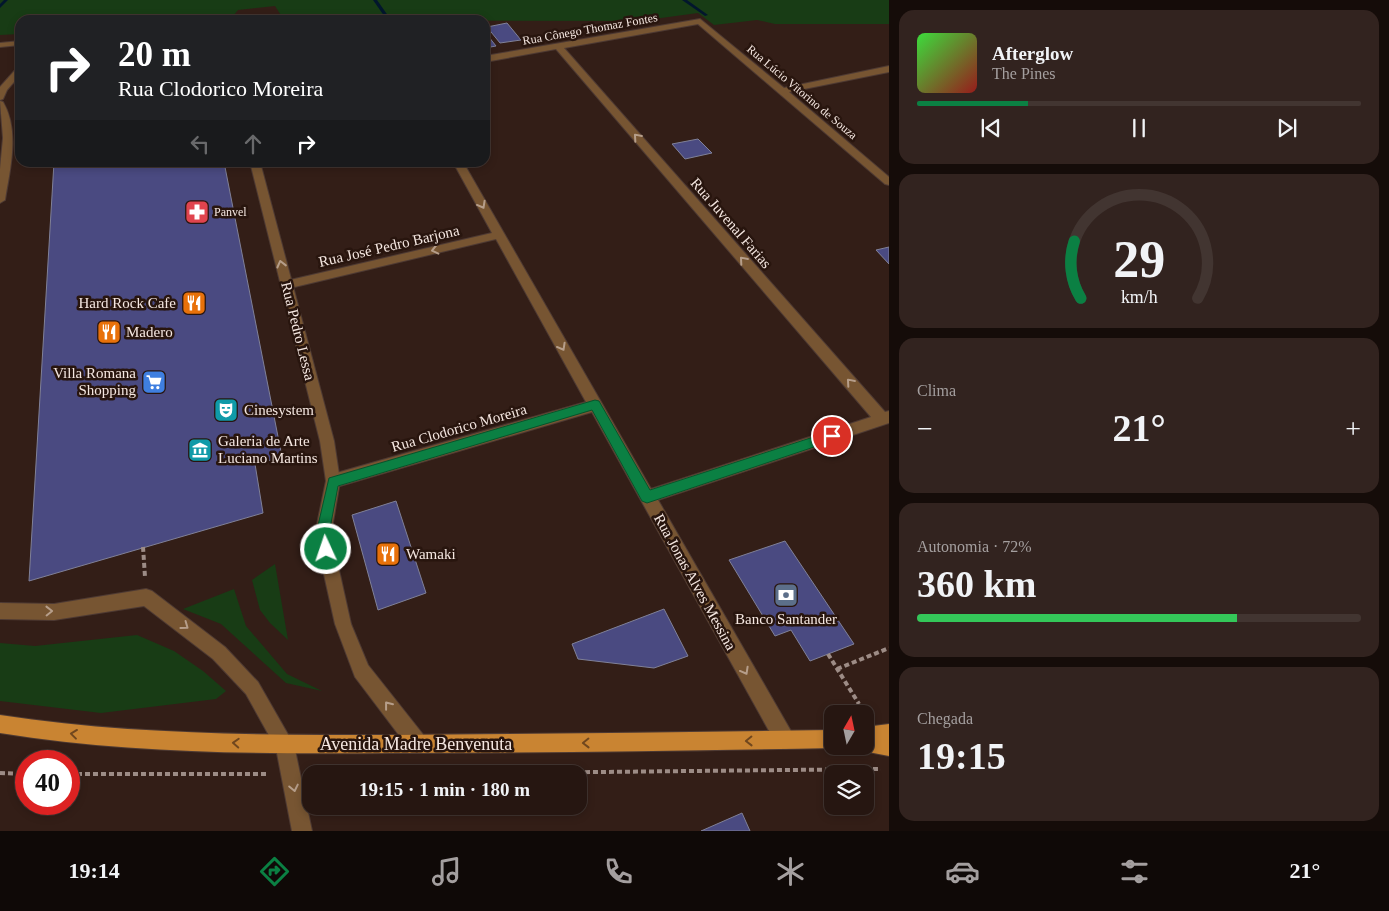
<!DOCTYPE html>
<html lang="pt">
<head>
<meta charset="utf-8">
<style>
	body { margin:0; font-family:"Times New Roman",serif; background:#32231f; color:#f1f3f6; height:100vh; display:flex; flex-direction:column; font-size:19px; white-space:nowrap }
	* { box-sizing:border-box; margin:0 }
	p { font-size:16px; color:#a49f9f }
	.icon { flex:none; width:28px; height:28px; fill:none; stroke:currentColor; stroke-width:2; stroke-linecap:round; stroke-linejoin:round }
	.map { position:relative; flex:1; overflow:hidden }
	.panel { display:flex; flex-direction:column; gap:10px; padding:10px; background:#150c09; width:500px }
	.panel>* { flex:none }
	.banner { position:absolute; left:15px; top:15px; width:475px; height:152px; border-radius:15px; box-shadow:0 2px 8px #0003,0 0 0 1px #423531; background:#202124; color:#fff; overflow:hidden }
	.needle { width:32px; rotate:9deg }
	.buttons { position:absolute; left:824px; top:705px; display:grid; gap:10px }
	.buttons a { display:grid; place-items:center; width:50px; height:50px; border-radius:10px; background:#261611; box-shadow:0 2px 8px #0003,0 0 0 1px #423531; font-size:25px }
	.speed { position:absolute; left:15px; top:750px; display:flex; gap:10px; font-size:25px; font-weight:700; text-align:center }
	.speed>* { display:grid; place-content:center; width:65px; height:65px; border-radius:50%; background:#261611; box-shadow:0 2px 8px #0003,0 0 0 1px #423531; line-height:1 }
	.speed .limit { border:8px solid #d22; background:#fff; color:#111 }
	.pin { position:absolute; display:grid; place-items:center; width:42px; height:42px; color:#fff; margin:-21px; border:2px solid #fff; border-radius:50%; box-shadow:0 1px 5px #0007 }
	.me { position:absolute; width:55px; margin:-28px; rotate:357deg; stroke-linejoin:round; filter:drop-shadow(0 0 4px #0008) }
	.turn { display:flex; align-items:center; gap:18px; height:105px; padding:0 20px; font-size:22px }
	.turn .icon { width:65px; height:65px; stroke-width:2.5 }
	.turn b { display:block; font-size:35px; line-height:42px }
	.lanes { display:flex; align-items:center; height:48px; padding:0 20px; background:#0003; justify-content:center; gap:25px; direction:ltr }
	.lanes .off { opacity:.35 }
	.big { font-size:38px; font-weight:700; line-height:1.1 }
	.panel .card { flex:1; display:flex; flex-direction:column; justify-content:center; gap:8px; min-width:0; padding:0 18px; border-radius:15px; background:#32231f }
	.panel .dial { align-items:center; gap:0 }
	.dial svg { height:130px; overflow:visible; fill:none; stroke:#423531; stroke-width:7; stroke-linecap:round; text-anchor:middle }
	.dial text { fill:#f1f3f6; stroke:none }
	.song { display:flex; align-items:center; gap:15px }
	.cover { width:60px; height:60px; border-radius:8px; background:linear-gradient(135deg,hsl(120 70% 55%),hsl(0 70% 35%)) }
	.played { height:5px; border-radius:2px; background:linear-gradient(90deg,#0b8043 25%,#423531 25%) }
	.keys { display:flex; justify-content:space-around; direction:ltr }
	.heat { display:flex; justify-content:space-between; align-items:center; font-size:28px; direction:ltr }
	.charge { height:8px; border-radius:4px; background:linear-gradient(90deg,#34c759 72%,#423531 0) }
	.trip { position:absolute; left:302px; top:765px; width:285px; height:50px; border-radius:15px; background:#261611; box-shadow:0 2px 8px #0003,0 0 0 1px #423531; font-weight:700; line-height:50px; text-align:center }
	.tabs { display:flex; height:80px; justify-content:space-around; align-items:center; background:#0f0907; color:#a49f9f }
	.tabs .icon { width:35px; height:35px }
	.tabs .current { color:#0b8043 }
	.tabs b { font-size:22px; color:#f1f3f6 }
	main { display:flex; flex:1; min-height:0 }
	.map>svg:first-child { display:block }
</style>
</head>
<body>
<main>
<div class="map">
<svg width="889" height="831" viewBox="0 0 889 831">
	<rect width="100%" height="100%" fill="#331e17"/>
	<g fill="#183c15">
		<path d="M0,0H889V24H775L757,20L714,25L698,13L639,21L284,20L275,6L238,10L230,20H20V34L0,35Z"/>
		<path d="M275,564L288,640L270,623L260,610L252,580Z"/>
		<path d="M234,589L246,626L287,674L322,691L286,683L221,624L183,609Z"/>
		<path d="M137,635L174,651L203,671L226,691L216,699L101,713L0,701V643L35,646Z"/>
	</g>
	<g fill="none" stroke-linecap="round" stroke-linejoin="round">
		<g fill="#02162d" fill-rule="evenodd">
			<path d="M4,0H8L0,8V4Z"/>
			<path d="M373,0H377L391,20H387Z"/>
			<path d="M682,0H687L708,15L705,16Z"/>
		</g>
	</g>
	<g fill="#4a4a81" stroke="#808198">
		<path d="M507,23L521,40L500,43L487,27Z"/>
		<path d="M485,32L496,46L485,48Z"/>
		<path d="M698,139L712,153L685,159L672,144Z"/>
		<path d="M54,162H224L282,457L255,464L263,513L29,581Z"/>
		<path d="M889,247V264L876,250Z"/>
		<path d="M396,501L426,593L378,610L352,515Z"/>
		<path d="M785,541L854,644L810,661L791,630L775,636L729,560Z"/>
		<path d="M664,609L688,656L654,668L578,659L572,644Z"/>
		<path d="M742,813L750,831H701Z"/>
	</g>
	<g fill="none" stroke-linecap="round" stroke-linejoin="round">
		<g stroke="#4e3a33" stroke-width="2">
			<path id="minor" d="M700,19L784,88L889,66V72L789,92L889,177V185L885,184L698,24L564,48L885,412L889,411V423L658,500L792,733L794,740L792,747L785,749L778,747L592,412L333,488L328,486L326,481L328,476L333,474L586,402L496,239L286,289L280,285L286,281L492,233L453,162H463L651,489L871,417L556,49L485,62V56Z"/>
		</g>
		<g stroke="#4e3a33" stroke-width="2">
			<g id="tertiary">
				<path d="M20,41V45L0,47V43Z"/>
				<path d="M20,67V75L7,90L3,99L0,100V87L17,68Z"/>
				<path d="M0,101L3,102C20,131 10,169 5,200L0,203V169L3,138Z"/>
				<path d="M250,162H260L334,441L340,481L331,534L351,624L368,665L425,737L427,744L425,751L418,753L411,751L355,677L335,624L315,534L326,481L320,441Z"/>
				<path d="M146,589L152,591L225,647L258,682L294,745L312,831H292L276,748L246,694L213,659L144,606L54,620L0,619V603L54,604Z"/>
			</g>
		</g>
		<g stroke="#4e3a33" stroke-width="2">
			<g id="primary">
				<path d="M0,715C130,735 261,735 392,735C539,734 685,732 832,730V746H837L832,748C685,751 539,753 392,753C261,754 130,754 0,733Z"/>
				<path d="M889,724V756L858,750L857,746H865V727Z"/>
			</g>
		</g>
		<g stroke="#9d8c86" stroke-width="4" stroke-dasharray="5 3" stroke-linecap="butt">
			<path d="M143,547L145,577"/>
			<path d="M828,654L859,704"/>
			<path d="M837,669L889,648"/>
			<path d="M0,773L26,774"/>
			<path d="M69,774H268"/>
			<path d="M409,774L881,769"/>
		</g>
		<use href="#minor" fill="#775532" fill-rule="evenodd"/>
		<use href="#tertiary" fill="#775532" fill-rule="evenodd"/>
		<use href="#primary" fill="#c98432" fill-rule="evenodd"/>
	</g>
	<defs><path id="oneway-chevron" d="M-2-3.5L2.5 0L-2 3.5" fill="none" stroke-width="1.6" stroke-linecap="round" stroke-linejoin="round" transform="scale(1.25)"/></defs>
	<g stroke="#b69e8a">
		<use href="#oneway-chevron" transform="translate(637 137) rotate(-131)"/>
		<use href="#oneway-chevron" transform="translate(482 205) rotate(61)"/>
		<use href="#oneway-chevron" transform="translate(435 250) rotate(167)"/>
		<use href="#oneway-chevron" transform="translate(743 260) rotate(-131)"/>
		<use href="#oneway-chevron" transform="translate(281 264) rotate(-104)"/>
		<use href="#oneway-chevron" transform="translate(562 347) rotate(61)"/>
		<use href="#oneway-chevron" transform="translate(850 382) rotate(-131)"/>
		<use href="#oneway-chevron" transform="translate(49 611) rotate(-1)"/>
		<use href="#oneway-chevron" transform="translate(185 626) rotate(36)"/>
		<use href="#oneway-chevron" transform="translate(745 671) rotate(61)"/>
		<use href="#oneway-chevron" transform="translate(388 705) rotate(-128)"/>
		<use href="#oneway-chevron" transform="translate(294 788) rotate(78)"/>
	</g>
	<g stroke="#70471e">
		<use href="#oneway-chevron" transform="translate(74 734) rotate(-173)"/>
		<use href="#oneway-chevron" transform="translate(749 741) rotate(179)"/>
		<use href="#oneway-chevron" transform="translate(236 743) rotate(-177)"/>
		<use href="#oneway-chevron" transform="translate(586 743) rotate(179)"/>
	</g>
	<path fill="#0b8043" stroke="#07532c" d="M595,400L599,401L650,490L832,431L836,432L838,436L836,439L832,441L647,503L642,501L592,410L338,486L329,534L332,549L330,554L326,556L321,554L316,534L329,478Z"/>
	<defs>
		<g id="pharmacy-square" transform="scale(1.25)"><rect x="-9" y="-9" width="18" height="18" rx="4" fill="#e0444e" stroke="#28150e"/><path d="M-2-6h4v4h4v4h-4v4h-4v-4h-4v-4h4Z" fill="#fff"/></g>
		<g id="restaurant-square" transform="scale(1.25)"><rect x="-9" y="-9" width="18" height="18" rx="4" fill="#e8710a" stroke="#28150e"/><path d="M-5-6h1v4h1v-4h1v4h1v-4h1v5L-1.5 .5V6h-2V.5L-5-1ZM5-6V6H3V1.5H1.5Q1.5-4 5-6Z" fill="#fff"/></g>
		<g id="supermarket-square" transform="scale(1.25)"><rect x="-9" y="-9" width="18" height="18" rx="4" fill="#3f7fe0" stroke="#28150e"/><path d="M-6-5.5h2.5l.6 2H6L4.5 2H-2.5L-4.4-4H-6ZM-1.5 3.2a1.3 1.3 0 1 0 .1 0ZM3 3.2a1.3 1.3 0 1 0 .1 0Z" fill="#fff"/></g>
		<g id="theatre-square" transform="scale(1.25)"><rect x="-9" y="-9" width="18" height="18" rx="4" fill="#0f9aa8" stroke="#28150e"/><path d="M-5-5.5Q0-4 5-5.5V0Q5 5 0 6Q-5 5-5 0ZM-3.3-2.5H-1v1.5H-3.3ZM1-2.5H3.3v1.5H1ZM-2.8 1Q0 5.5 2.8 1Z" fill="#fff"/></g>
		<g id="museum-square" transform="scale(1.25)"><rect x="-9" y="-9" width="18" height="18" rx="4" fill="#0f9aa8" stroke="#28150e"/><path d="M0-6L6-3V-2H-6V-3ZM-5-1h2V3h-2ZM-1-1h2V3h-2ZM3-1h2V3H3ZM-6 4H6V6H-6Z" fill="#fff"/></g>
		<g id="bank-square" transform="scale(1.25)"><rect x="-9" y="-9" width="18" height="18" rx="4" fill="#5c6f8a" stroke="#28150e"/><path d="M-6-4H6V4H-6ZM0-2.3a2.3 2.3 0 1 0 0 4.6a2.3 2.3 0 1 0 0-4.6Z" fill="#fff"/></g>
	</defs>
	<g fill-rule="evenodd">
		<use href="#pharmacy-square" x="197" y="212"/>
		<use href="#restaurant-square" x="194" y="303"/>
		<use href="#restaurant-square" x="109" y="332"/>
		<use href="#supermarket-square" x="154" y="382"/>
		<use href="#theatre-square" x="226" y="410"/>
		<use href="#museum-square" x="200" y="450"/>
		<use href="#restaurant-square" x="388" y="554"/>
		<use href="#bank-square" x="786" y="595"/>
	</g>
	<g text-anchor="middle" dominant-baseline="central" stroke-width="5" stroke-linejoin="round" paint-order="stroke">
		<g font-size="12" fill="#f5e7e1" stroke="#28150e">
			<text transform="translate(590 29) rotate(-10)">Rua Cônego Thomaz Fontes</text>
			<text transform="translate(802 92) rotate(40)">Rua Lúcio Vitorino de Souza</text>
		</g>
		<g font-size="12" fill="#f5e7e1" stroke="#28150e" text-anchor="start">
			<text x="214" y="212">Panvel</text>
		</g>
		<g font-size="15" fill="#f5e7e1" stroke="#28150e">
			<text transform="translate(731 223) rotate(49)">Rua Juvenal Farias</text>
			<text transform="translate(389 246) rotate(-13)">Rua José Pedro Barjona</text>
			<text transform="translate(298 331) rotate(76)">Rua Pedro Lessa</text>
			<text transform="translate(459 428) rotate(-16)">Rua Clodorico Moreira</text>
			<text transform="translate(695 582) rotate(61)">Rua Jonas Alves Messina</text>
		</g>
		<g font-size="15" fill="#f5e7e1" stroke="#28150e" text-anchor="start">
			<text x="176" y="303" text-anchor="end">Hard Rock Cafe</text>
			<text x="126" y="332">Madero</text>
			<text x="136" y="373" text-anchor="end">Villa Romana<tspan x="136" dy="17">Shopping</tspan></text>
			<text x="244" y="410">Cinesystem</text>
			<text x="218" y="441">Galeria de Arte<tspan x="218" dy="17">Luciano Martins</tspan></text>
			<text x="406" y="554">Wamaki</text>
			<text x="786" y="619" text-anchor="middle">Banco Santander</text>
		</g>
		<g font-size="18" fill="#f5e7e1" stroke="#28150e">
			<text x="416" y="744">Avenida Madre Benvenuta</text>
		</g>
	</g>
</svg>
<div class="buttons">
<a><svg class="needle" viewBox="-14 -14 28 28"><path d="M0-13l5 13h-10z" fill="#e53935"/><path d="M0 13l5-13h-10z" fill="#a49f9f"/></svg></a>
<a><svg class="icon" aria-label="layers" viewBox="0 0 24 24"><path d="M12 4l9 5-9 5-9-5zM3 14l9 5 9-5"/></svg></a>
</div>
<div class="speed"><div class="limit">40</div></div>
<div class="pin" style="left:832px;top:436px;background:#d93025"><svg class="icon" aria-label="arrive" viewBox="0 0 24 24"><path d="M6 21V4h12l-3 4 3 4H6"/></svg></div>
<svg class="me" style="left:326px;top:549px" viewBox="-20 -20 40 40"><circle r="17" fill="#0b8043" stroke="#fff" stroke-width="3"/><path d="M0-11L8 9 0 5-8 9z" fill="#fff"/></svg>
<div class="trip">19:15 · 1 min · 180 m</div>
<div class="banner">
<div class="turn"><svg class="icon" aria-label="right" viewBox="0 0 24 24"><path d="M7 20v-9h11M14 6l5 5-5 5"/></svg><div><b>20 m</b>Rua Clodorico Moreira</div></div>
<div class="lanes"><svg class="icon off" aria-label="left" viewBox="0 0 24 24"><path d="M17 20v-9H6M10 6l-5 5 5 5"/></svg><svg class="icon off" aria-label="ahead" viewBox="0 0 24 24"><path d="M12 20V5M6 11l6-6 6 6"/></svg><svg class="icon" aria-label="right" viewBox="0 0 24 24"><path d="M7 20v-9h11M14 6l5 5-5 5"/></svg></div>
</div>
</div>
<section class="panel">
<div class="card">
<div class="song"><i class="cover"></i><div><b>Afterglow</b><p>The Pines</p></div></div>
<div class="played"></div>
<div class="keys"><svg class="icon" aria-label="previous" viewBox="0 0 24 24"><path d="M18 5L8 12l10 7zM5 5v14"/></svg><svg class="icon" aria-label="pause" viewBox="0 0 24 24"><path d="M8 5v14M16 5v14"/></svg><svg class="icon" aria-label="next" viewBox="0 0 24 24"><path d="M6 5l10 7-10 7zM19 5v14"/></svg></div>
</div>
<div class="card dial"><svg viewBox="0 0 100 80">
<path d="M14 69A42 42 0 1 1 86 69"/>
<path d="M14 69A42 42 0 0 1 10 34" stroke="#0b8043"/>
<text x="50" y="56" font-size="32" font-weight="700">29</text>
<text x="50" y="72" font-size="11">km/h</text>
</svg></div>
<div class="card"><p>Clima</p>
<div class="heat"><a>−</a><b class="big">21°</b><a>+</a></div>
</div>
<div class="card"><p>Autonomia · 72%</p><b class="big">360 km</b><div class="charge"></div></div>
<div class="card"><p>Chegada</p><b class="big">19:15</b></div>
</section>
</main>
<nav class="tabs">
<b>19:14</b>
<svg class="icon current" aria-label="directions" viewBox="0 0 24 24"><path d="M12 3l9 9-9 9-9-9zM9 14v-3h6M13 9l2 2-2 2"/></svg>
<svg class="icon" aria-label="music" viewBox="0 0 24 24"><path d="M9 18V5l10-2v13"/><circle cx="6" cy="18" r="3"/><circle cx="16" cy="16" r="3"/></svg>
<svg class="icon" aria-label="phone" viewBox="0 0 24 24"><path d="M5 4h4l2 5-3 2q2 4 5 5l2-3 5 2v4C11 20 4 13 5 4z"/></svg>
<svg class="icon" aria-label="climate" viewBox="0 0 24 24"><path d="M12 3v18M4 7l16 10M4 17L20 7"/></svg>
<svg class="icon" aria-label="car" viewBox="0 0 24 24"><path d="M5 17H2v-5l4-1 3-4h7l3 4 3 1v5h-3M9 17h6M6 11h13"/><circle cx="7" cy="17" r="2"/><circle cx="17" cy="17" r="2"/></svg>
<svg class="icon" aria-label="filters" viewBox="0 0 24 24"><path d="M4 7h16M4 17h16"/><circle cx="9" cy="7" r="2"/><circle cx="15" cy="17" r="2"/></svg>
<b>21°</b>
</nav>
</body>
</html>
